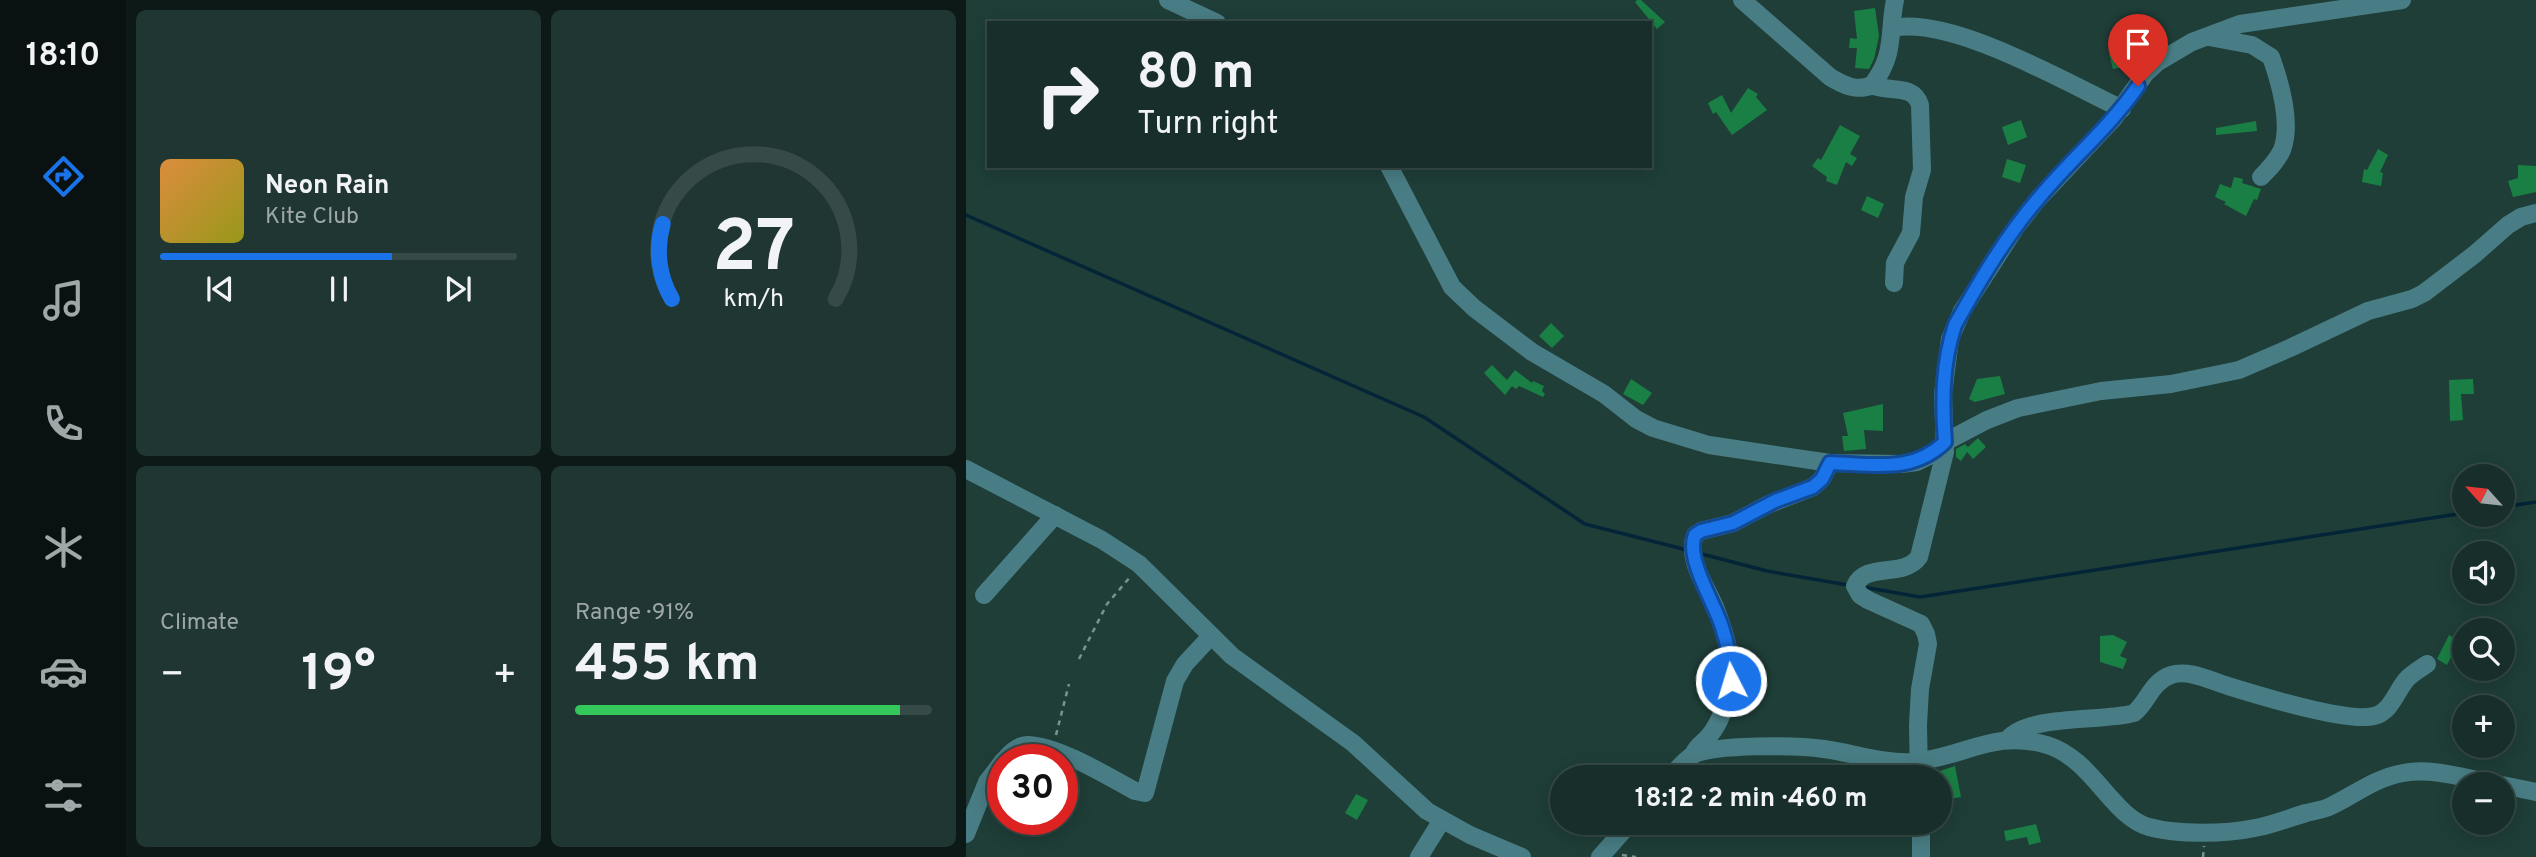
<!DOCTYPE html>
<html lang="en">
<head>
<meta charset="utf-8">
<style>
	body { margin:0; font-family:Overpass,sans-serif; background:#203632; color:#f1f3f6; height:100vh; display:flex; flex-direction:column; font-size:26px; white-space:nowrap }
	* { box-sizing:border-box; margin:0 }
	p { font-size:23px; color:#9ea8a8 }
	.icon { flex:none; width:38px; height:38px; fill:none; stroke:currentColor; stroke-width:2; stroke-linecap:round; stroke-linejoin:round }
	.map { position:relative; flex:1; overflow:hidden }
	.details { display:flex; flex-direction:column; gap:10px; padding:10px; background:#0d1917; width:840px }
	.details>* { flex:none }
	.banner { position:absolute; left:21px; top:21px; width:665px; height:147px; border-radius:0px; box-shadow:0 4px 18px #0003,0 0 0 2px #364a47; background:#172e2a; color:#f1f3f6; overflow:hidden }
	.needle { width:46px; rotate:297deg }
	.fabs { position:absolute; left:1486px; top:464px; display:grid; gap:14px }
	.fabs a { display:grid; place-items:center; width:63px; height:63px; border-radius:50%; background:#172e2a; box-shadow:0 4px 18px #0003,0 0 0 2px #364a47; font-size:35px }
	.speed { position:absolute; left:21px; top:744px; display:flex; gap:14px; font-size:35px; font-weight:700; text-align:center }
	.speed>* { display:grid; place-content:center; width:91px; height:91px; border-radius:50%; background:#172e2a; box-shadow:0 4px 18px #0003,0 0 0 2px #364a47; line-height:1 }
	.speed .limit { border:10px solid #d22; background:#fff; color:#111 }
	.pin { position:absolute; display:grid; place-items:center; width:60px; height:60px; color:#fff; margin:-72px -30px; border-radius:50% 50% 50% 0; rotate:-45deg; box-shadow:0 0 7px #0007 }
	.pin .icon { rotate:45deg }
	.me { position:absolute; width:77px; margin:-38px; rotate:355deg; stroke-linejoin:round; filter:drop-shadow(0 0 5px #0008) }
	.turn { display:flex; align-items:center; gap:24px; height:147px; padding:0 35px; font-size:32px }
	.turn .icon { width:91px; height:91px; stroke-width:2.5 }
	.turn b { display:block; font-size:49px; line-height:60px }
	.big { font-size:52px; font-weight:700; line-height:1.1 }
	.details .tile { flex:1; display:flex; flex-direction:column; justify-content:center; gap:10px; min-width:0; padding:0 24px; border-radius:10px; background:#203632 }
	.details .dial { align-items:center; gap:0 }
	.dial svg { height:182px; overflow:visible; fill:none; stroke:#364a47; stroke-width:7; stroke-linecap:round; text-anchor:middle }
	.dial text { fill:#f1f3f6; stroke:none }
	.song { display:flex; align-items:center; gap:21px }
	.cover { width:84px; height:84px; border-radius:10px; background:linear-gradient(135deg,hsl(30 70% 55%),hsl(60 70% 35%)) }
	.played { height:7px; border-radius:4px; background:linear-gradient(90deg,#1a73e8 65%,#364a47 65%) }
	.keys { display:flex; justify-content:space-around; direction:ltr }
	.heat { display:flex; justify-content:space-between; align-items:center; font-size:38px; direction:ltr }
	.charge { height:10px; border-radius:5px; background:linear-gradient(90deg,#34c759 91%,#364a47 0) }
	.details .tiles { flex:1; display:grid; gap:10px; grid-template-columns:repeat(2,1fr) }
	.trip { position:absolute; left:584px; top:765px; width:402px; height:70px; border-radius:35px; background:#172e2a; box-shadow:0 4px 18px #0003,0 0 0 2px #364a47; font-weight:700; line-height:70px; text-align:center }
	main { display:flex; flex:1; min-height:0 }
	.tabs { display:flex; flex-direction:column; width:126px; justify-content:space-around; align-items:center; background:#091211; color:#9ea8a8 }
	.tabs .icon { width:49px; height:49px }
	.tabs .current { color:#1a73e8 }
	.tabs b { font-size:32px; color:#f1f3f6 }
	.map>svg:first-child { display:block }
</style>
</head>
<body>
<main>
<nav class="tabs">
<b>18:10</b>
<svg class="icon current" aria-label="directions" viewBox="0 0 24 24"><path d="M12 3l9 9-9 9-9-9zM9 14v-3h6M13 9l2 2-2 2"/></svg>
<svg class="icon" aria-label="music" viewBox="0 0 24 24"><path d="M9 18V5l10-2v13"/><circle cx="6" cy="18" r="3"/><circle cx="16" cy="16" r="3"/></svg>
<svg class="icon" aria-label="phone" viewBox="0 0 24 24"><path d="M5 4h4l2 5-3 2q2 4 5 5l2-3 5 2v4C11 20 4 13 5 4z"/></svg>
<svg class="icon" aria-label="climate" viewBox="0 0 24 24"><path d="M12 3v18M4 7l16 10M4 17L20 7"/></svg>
<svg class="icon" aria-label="car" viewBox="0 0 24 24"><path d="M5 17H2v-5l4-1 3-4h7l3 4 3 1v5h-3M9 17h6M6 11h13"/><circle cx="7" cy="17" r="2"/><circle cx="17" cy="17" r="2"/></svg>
<svg class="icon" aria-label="filters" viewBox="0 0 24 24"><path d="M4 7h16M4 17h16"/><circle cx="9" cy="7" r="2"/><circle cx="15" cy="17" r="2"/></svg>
</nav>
<section class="details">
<div class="tiles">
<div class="tile">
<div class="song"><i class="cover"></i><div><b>Neon Rain</b><p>Kite Club</p></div></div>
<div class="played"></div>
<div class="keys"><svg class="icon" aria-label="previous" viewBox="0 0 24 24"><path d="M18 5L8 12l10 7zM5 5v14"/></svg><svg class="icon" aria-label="pause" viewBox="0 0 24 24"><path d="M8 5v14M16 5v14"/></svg><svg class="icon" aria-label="next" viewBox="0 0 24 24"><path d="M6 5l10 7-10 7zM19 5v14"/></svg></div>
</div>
<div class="tile dial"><svg viewBox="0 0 100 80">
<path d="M14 69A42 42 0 1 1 86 69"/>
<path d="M14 69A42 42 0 0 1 10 36" stroke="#1a73e8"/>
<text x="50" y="56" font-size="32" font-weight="700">27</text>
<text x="50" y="72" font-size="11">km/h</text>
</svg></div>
<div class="tile"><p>Climate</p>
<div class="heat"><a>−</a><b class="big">19°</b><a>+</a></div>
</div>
<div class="tile"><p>Range · 91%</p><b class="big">455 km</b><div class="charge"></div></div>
</div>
</section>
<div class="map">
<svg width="1570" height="857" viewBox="0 0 1570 857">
	<rect width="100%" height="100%" fill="#1f3e38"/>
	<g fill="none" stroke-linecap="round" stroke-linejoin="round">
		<g stroke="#032537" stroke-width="3.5">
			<path d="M0,215L458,417L619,524L721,550"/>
			<path d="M1536,507L1570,502"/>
			<path d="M732,553L801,571L882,585"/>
			<path d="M897,587L954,597L1498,513"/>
		</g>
	</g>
	<g fill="#1a7f44">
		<path d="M671,0H675L699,22L691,29L669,2Z"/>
		<path d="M909,8L913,36L908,59L903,69L889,68L891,48H883L884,38L891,39L888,11Z"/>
		<path d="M1162,49L1166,65L1147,69L1143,54Z"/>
		<path d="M782,88L792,94L790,97L801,110L766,135L750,112L747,114L742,103L756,95L765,113Z"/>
		<path d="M1055,120L1061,137L1042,145L1036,127Z"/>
		<path d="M1290,121L1291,131L1250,135V128Z"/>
		<path d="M874,125L894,136L884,154L891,158L886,166L880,162L871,185L860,181L861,177L846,166L852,158L855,160Z"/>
		<path d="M1412,149L1422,155L1414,172L1417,173L1415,186L1396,182L1398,169L1401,170Z"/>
		<path d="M1041,159L1060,165L1054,183L1036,177Z"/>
		<path d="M1552,165L1570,166V192L1547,197L1542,181L1552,178Z"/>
		<path d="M1268,177L1277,179L1276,183L1295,189L1291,200L1288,199L1280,216L1258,204L1260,202L1249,197L1254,184L1265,188Z"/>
		<path d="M901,196L918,204L912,218L895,210Z"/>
		<path d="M585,323L598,336L586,348L573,336Z"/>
		<path d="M526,365L541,380L549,370L566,383L567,381L578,386L576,391L579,394L577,397L553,386L550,389L546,386L539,395L518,373Z"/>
		<path d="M1034,376L1039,394L1009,402L1003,399L1011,379Z"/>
		<path d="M665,379L686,393L677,405L657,394Z"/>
		<path d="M1507,379L1508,394H1495L1497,420L1484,421L1483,380Z"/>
		<path d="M917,404V431L898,430L900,449L878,451L876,436H882L877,413Z"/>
		<path d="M1012,438L1020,447L1007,459L1001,452L995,461L990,457V449L999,444L1002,447Z"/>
		<path d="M1147,635L1161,642L1154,656L1161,659L1157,669L1134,662V636Z"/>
		<path d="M1483,635L1493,641L1481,665L1471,659Z"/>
		<path d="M989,766L995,797L984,799L974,771Z"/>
		<path d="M390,794L402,800L391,820L379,813Z"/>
		<path d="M1070,824L1075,842L1063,845L1061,837L1040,841L1038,831Z"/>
	</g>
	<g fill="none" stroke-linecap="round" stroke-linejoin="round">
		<g stroke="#7b938e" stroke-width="2.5" stroke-dasharray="5 5" stroke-linecap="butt">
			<path d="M113,659L141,604L165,576"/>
			<path d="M90,735L103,684"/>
			<path d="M656,855L670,857"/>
			<path d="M1237,857L1238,846"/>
		</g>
		<g stroke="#497d85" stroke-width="18">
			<path d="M202,0L251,23"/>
			<path d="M776,0L864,77C877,85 891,92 906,85C930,54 922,34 929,0"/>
			<path d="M927,28C986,16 1101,83 1156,109"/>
			<path d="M1243,37L1286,45L1305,57C1314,82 1326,124 1316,150C1311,161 1303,169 1295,177"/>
			<path d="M906,85C923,93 947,83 954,105L956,170L948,197L945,233L929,263L928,283"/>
			<path d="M423,166L486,287L508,308L566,352L638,394L670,419L687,428L743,445L864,463L935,464L951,462L963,456L979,442L1021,420L1052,408L1135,391L1205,384L1273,370L1324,348L1402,311L1446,299L1458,293L1509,254L1542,225L1555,217L1570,213"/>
			<path d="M0,469L136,540L173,564L266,656L387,743L461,811L504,835L556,857"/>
			<path d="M18,595L89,515"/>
			<path d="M1042,739C1063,714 1138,722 1168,713C1182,702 1185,682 1205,675C1223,669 1245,681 1262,686C1291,695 1382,723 1408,716C1425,712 1430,692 1440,680C1445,674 1454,669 1461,664"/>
			<path d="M728,753C731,746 737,743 742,737C751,728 756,714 760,703C771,671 761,637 749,607C740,586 720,558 729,535L735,531L767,523L801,505L847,487L856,479L864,463"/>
			<path d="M38,760C44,753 52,745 61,745C91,745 143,777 169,791L179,793L209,681L219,664L245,636"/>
			<path d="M704,777C711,770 718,760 727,755C748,744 833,745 858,749C887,753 918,764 947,762C998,757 1029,729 1081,745C1127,759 1146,817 1183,827C1211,835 1260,834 1289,828C1306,825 1323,818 1340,813C1348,811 1357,810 1365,806C1390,794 1409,778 1437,773C1467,767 1501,779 1531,784"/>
			<path d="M953,777L952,725L954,689L962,644L960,634L955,624L902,600L894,595L889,586C900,561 937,579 953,557L979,452L977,394L984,339L996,311L1050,227L1072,199L1148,118L1179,74L1192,62L1226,42L1274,24L1436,0"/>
			<path d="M1536,785L1570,792"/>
			<path d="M955,822V857"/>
			<path d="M0,834L21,782L37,761"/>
			<path d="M453,857L476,820"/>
			<path d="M634,857L665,822"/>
		</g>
	</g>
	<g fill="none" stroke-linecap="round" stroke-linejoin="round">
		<g stroke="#114b97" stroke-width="18">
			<path id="route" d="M765,681C765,663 762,645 756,627C749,604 719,558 729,535L735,531L767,523L809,501L847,487L856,479L864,463C907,464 946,474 979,442C976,403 976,363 989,325C1013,282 1040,236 1072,199C1104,160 1143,128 1172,86"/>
		</g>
		<use href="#route" stroke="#1a73e8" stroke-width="12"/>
	</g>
</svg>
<div class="fabs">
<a><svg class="needle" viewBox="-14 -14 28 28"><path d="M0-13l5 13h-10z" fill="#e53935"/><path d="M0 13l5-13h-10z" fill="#9ea8a8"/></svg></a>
<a><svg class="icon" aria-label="sound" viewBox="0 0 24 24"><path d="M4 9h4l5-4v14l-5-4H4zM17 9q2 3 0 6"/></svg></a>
<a><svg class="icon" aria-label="search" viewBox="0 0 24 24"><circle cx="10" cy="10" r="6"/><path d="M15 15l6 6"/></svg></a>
<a>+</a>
<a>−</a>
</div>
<div class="speed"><div class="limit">30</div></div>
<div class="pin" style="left:1172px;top:86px;background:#d93025"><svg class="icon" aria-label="arrive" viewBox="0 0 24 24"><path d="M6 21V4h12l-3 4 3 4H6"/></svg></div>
<svg class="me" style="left:765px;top:681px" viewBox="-20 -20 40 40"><circle r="17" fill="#1a73e8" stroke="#fff" stroke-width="3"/><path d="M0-11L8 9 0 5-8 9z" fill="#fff"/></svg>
<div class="trip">18:12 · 2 min · 460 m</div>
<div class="banner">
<div class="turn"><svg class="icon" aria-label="right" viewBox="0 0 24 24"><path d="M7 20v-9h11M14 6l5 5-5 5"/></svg><div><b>80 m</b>Turn right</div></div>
</div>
</div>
</main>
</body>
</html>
